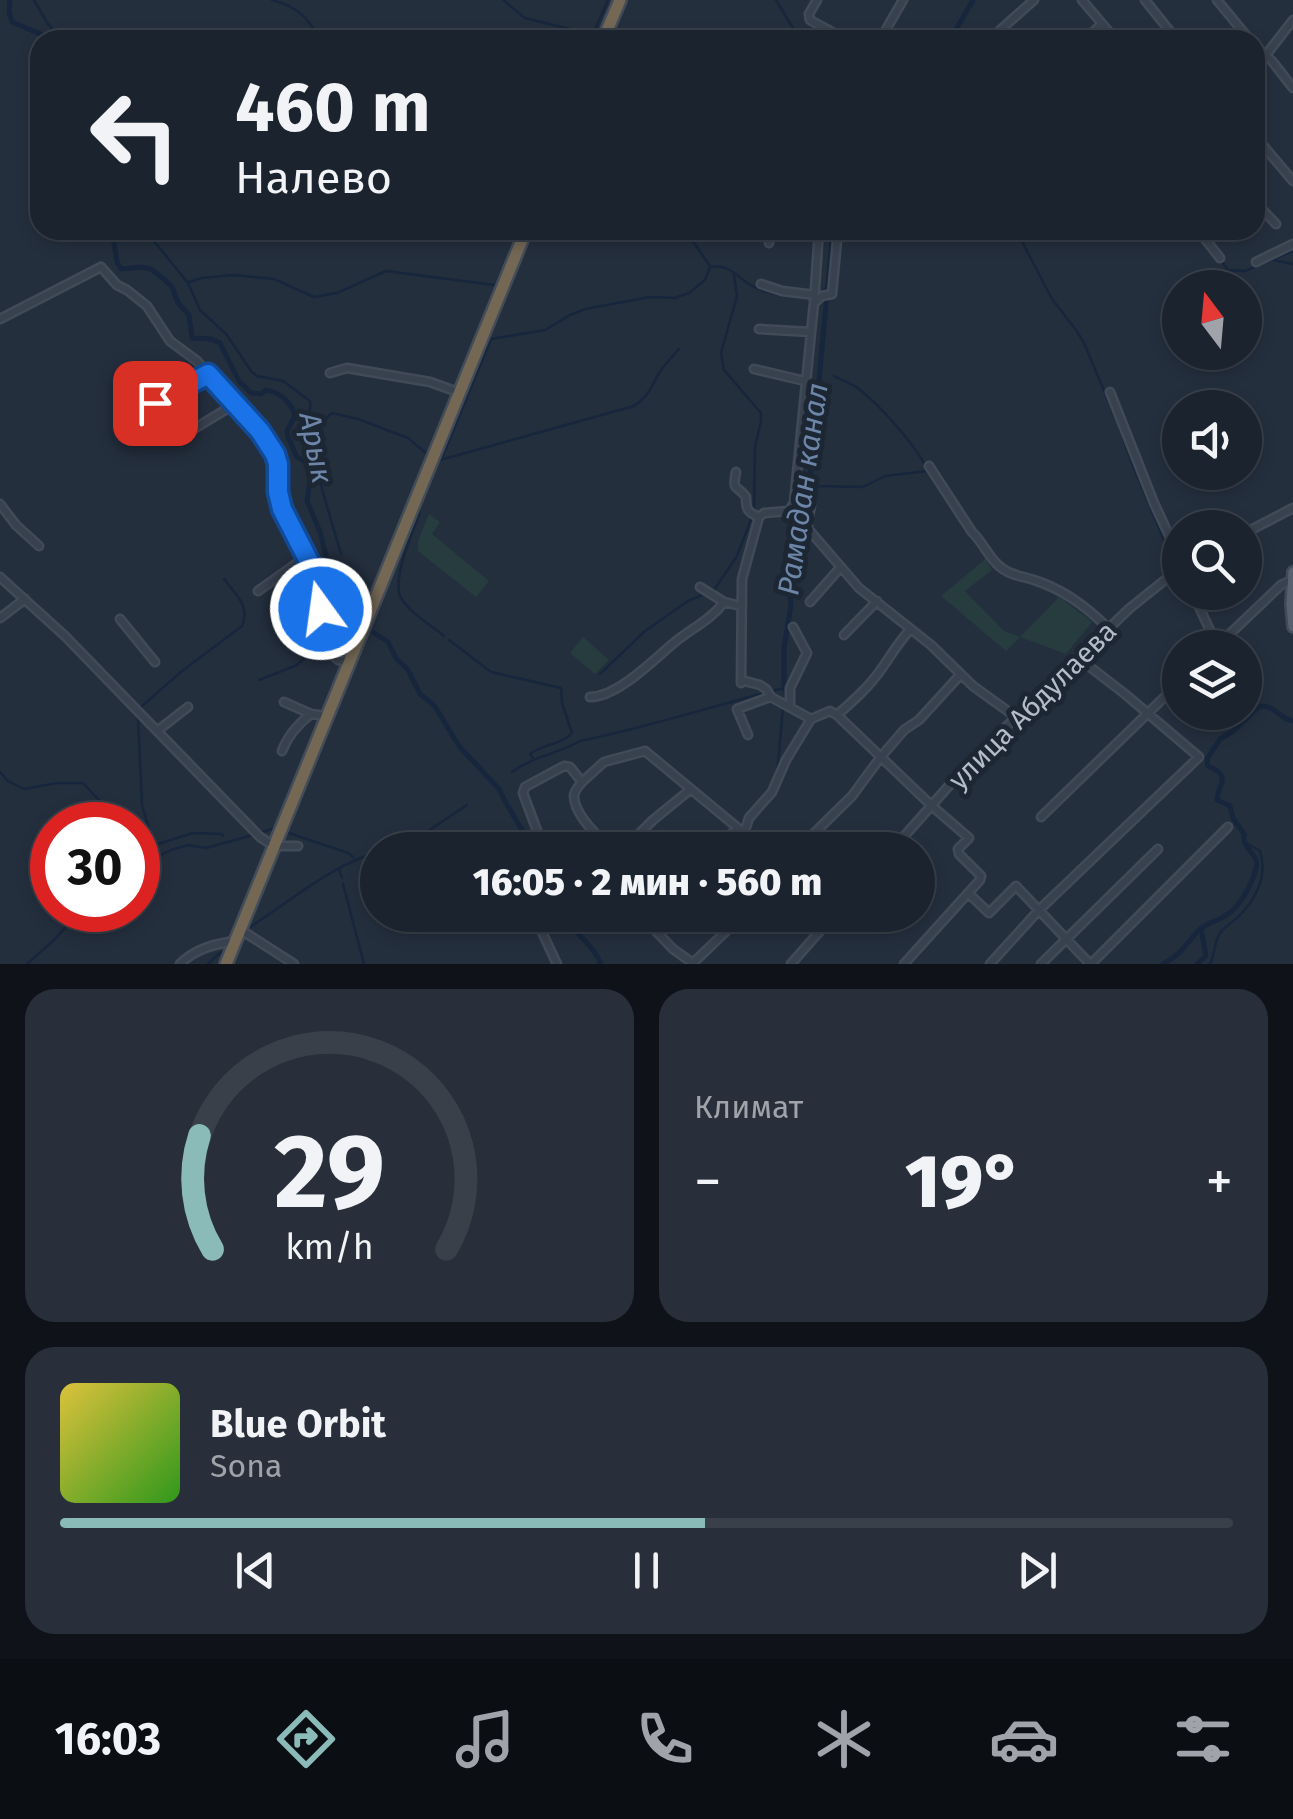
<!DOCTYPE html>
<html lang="ru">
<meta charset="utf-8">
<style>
:root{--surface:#1b232e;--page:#282f3a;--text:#f1f3f6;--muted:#a0a4aa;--line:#39404a;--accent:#8bbbb9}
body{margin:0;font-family:"Fira Sans",sans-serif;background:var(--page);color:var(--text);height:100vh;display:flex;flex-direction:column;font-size:38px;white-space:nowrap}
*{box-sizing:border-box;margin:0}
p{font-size:32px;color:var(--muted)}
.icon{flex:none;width:55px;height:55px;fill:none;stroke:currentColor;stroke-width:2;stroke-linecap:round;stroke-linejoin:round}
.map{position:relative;height:964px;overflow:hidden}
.drawer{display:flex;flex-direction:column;gap:25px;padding:25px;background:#0f1319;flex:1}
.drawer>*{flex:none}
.banner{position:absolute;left:30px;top:30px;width:1235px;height:210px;border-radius:30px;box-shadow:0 5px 15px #0003,0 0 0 2px var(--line);background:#1b232e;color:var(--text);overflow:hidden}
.needle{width:65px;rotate:344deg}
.fabs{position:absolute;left:1162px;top:270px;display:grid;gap:20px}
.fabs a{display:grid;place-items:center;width:100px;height:100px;border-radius:50%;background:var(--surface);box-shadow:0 5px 15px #0003,0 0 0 2px var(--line);font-size:50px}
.speed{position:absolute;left:30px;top:802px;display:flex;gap:20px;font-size:50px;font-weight:700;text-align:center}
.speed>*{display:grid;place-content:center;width:130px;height:130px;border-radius:50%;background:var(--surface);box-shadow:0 5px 15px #0003,0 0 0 2px var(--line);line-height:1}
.speed .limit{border:15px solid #d22;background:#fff;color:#111}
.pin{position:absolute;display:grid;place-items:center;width:85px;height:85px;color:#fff;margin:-42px;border-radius:20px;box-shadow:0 5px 15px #0006}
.me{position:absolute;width:110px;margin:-55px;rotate:346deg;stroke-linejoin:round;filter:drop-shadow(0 0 8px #0008)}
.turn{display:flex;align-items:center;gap:35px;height:210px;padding:0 40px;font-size:45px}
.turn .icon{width:130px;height:130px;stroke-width:2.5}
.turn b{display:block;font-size:70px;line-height:85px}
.big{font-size:75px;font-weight:800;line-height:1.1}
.drawer .card{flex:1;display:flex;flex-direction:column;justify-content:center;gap:15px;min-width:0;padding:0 35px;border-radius:30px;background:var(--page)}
.drawer .dial{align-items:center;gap:0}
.dial svg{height:260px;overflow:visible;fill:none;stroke:var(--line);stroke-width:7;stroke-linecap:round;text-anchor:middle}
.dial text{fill:var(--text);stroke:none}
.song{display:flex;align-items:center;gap:30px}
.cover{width:120px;height:120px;border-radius:15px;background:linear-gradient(135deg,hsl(50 70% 55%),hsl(110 70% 35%))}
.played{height:10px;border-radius:5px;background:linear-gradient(90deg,var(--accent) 55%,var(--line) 55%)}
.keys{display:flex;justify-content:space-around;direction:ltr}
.heat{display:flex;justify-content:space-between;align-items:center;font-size:55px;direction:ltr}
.drawer .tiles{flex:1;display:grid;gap:25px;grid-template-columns:1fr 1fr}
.card:last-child{grid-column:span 2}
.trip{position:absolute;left:360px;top:832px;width:575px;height:100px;border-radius:50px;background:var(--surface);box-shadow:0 5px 15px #0003,0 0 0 2px var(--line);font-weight:800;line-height:100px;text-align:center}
.tabs{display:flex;height:160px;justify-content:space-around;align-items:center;background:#0b0e12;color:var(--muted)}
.tabs .icon{width:70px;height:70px}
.tabs .active{color:var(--accent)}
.tabs b{font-size:45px;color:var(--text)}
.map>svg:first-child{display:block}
.green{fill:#263c3f}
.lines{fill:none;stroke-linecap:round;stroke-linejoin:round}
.stream{stroke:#17263c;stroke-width:2.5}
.canal{stroke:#17263c;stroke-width:5}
.minor-casing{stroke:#414a57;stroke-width:11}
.major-casing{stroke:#414a57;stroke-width:14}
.highway-casing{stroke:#434c59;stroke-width:16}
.minor{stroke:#38414e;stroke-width:6}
.major{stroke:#56606e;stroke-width:9}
.highway{stroke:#746855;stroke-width:11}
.route-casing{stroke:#114b97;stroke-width:25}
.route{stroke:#1a73e8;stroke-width:18}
.labels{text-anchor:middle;stroke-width:10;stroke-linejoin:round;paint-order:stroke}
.street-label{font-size:28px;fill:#b4bcc9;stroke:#1d2633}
.water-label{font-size:30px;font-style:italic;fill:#6d86a8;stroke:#1d2633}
</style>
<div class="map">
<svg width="1293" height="964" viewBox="0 0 1293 964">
<rect width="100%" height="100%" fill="#242f3e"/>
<path class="green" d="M429,514L440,522L432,534L489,581L476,597L418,551V541Z
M985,559L992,570L965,591L1004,631L1020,637L1059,597L1092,622L1066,654L1020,637L1006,651L941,596Z
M583,637L609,660L595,674L570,653Z"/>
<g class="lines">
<path class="stream" d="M34,0L48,24L63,40
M272,0C297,7 308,16 319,40
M503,0L525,18L586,33L595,30L608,0
M776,0L793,28L809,40
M145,230L188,283L200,310L226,334L251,371L257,376L283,381L310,401C311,410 308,417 309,425C314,469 329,512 341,554
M661,230L690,237L710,266
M1016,230L1052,299L1076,330L1084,343L1120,429L1131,461L1174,564
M1273,260L1293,264
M1221,261L1228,270L1245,271L1293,251
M734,275L737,296L721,353L724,370L761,413V421L755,447L754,509
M189,282L202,278L233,275L274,279L314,297L337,293L386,271L494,285
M834,376C841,380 850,383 856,387C876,401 919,448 927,470
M310,427L315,428L332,413L358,419L408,438L427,454
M444,459L634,406C652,393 650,387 661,370C666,363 673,356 679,349
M441,460L491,339L545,330L570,315L585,309L650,297L675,298L689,293L705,280L710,267C730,263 738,279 754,287C771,296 793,296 812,299L827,288
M810,471L818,486L863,487L885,476L927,471L992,565
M420,512C413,531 391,580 401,598C410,613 431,625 444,636
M449,640L491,672L561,688L562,703L572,733C562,745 542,744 530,754L533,758
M321,643L339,627L343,619
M600,674L645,631L688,601L714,590L737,556L752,517
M259,680L297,665L316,647
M141,710L142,706L182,671L242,626C251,606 235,594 224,579
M138,718L142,805L152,840L158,844L193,833L222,834L223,836
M0,772L8,781L24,789L57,783H83L122,825
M512,772C533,756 558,754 580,741C649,727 716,705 784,688L786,700
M777,773L783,708
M286,832L348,853L353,857
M259,833L275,828
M138,834L147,838
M383,850L413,841L467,805
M138,866L171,850L188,845L206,848L253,835
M339,868L342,878
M343,884L364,964
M247,929C290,902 329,866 378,852
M27,964L54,940L81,910
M208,964L221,952
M1210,964C1215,954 1214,942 1220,933C1225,927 1232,922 1238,917C1256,900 1268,875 1260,851L1243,841"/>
<path class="canal" d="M10,0L9,12L12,22L45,36L47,40
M950,40L973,0
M112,230L117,262L121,269L142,267L151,269L165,280L172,287L178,303L189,315L192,338L211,339L220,343L239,381L251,393L261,394L266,390C280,392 292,403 295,416L287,431L288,437L297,457L305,462L308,469L310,480L307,501L320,532L333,583L339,614L351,627
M374,633L388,642L396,658L408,670L420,694L434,705L459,746L499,789L506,803L534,850
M784,688V648L791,605L787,564L789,551L802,523L809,488L833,230
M562,915C574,933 592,943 601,964
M1163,964C1182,954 1184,946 1198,931C1206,923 1215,922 1225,916C1239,909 1252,884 1256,869C1260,852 1242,852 1244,834L1233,818L1230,806L1217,800C1218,782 1233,777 1208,766L1207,759L1220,739L1232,732L1260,706C1278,706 1278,719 1293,721
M1197,964L1206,956L1201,929"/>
<g class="minor-casing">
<path id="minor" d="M817,0L809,14L810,20L847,40
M1082,0L1116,40
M1145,0L1177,40
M1217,0L1250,40
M466,36L471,40
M880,40L903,0
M989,40L1034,0
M1084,40L1102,24
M1255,46L1272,61L1293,88
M1255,69L1293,20
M1255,136L1293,181
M1255,202L1276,224
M1198,230L1220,258
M739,231L740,230
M769,243L771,230
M1256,262L1293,244
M761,284L782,291L815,295
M815,302L822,296L832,294L838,230
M0,319L101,267L117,285L127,290L147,306L170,341L197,361L272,446L278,464V492L282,509L296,533L319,584L321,609L318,642L338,660L348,662
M759,329L811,332
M754,369L805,381
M330,373L347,368L430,382L458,392
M1110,392L1154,503L1180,559
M155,403L208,374
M192,430L235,404
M929,466L972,532C984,543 989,560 1003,569C1013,576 1022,576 1034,580C1063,589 1087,607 1108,628
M736,472C732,493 737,484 746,497C746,509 747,512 759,517
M794,503L811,506L807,524L809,530L859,588L931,645L973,686L1016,717
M0,504L16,525L39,546
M1245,533L1293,508
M0,577L65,636L260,837L274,846H298
M700,587L724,602L741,606
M258,591L307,556
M1192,592L1217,645
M810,602L840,568
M0,618L25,599
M120,619L155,662
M844,635L877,601
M1215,648L1281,585L1292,580
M741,680L760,685L766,689L771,697L811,719L786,760L772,792L749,818L744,833
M741,683L742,579L759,517L764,513L789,511L794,503L814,303L819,230
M590,697C618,697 654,659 675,642C692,628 711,620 724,602
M284,702L311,714L326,716
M1245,703L1247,707
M790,707V688L807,653L793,627
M837,715C853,701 870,686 882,668C892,654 899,641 911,629
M811,719L830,711L837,715L932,806L969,838L958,849L959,854L981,876L980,880L904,964
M157,731L188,707
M748,735L737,709L770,697
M282,751C288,735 298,724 311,714
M582,782L604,762L645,751L744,833L759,850
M1041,817L1180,682
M508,847L511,850
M547,850L539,836L523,793L525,787L564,766L570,767L582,782C579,786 574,791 574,796C574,815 599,837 611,850
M623,850L653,820L691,789
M713,850L738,828
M797,850L852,796L880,758L904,730L919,720L961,674
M892,850L962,771L1016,717L1130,608L1180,568
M968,893L989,913L1016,886L1090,964
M534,915L557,964
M656,915L649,924L673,949L694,964
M241,930L294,964
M693,963L743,915
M180,964C195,949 214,944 235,941
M791,964L834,915
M990,964L1039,910L1199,757L1125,694L1077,657
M1041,964L1158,849
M1091,964L1228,827"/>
</g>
<g class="major-casing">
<path id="major" d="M1293,572L1291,604L1293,627"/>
</g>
<g class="highway-casing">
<path id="highway" d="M603,40L620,0
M226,964L526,230"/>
</g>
<use href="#minor" class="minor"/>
<use href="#major" class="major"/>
<use href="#highway" class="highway"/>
</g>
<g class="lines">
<g class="route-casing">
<path id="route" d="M155,403L208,374L260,431L275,454L278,464V492L282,509L317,577L321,609"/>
</g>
<use href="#route" class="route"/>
</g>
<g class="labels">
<g class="street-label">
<text transform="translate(1032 705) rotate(-45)" y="10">улица Абдулаева</text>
</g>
<g class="water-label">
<text transform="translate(316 448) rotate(79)" y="10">Арык</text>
<text transform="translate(803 489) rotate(-82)" y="10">Рамадан канал</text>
</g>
</g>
</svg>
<div class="fabs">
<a><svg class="needle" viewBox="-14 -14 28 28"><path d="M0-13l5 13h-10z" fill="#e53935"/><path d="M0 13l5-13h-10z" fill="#a0a4aa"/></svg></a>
<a><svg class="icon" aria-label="sound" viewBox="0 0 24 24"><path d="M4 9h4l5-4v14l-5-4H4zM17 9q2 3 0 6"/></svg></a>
<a><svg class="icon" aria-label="search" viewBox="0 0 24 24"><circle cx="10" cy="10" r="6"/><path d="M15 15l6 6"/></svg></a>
<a><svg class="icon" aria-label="layers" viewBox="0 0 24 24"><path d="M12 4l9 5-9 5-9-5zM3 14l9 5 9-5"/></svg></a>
</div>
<div class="speed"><div class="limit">30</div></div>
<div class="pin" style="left:155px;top:403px;background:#d93025"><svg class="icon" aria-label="arrive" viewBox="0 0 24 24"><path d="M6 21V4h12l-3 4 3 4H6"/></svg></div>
<svg class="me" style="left:321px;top:609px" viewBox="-20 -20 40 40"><circle r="17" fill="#1a73e8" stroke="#fff" stroke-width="3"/><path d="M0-11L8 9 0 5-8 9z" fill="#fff"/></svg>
<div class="trip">16:05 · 2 мин · 560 m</div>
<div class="banner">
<div class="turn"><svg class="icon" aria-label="left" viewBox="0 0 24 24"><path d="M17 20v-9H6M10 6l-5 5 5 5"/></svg><div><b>460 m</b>Налево</div></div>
</div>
</div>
<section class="drawer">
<div class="tiles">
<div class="card dial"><svg viewBox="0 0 100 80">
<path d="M14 69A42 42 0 1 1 86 69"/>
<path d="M14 69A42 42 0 0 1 10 34" stroke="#8bbbb9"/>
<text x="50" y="56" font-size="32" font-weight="700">29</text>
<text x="50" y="72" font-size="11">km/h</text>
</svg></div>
<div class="card"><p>Климат</p>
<div class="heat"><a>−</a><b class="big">19°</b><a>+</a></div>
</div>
<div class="card">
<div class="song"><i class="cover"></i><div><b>Blue Orbit</b><p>Sona</p></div></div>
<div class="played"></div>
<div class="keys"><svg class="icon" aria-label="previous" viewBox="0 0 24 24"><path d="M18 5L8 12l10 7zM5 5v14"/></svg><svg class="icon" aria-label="pause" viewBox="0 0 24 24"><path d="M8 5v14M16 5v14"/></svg><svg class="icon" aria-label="next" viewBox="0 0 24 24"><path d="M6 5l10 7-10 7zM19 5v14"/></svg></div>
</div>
</div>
</section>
<nav class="tabs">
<b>16:03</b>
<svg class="icon active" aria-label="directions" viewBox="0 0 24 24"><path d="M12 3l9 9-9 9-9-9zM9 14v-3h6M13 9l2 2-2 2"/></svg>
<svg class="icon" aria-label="music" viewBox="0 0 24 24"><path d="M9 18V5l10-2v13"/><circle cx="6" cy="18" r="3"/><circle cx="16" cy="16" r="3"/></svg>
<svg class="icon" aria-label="phone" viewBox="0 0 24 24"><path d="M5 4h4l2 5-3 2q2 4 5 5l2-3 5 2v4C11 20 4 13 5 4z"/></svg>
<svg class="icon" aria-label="climate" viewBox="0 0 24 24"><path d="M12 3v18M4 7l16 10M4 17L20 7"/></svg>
<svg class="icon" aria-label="car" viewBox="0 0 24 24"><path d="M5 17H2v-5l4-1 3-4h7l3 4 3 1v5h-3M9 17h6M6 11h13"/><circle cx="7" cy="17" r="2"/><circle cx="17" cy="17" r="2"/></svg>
<svg class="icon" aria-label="filters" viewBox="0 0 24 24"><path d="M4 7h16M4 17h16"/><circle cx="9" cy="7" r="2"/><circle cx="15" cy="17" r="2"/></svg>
</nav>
